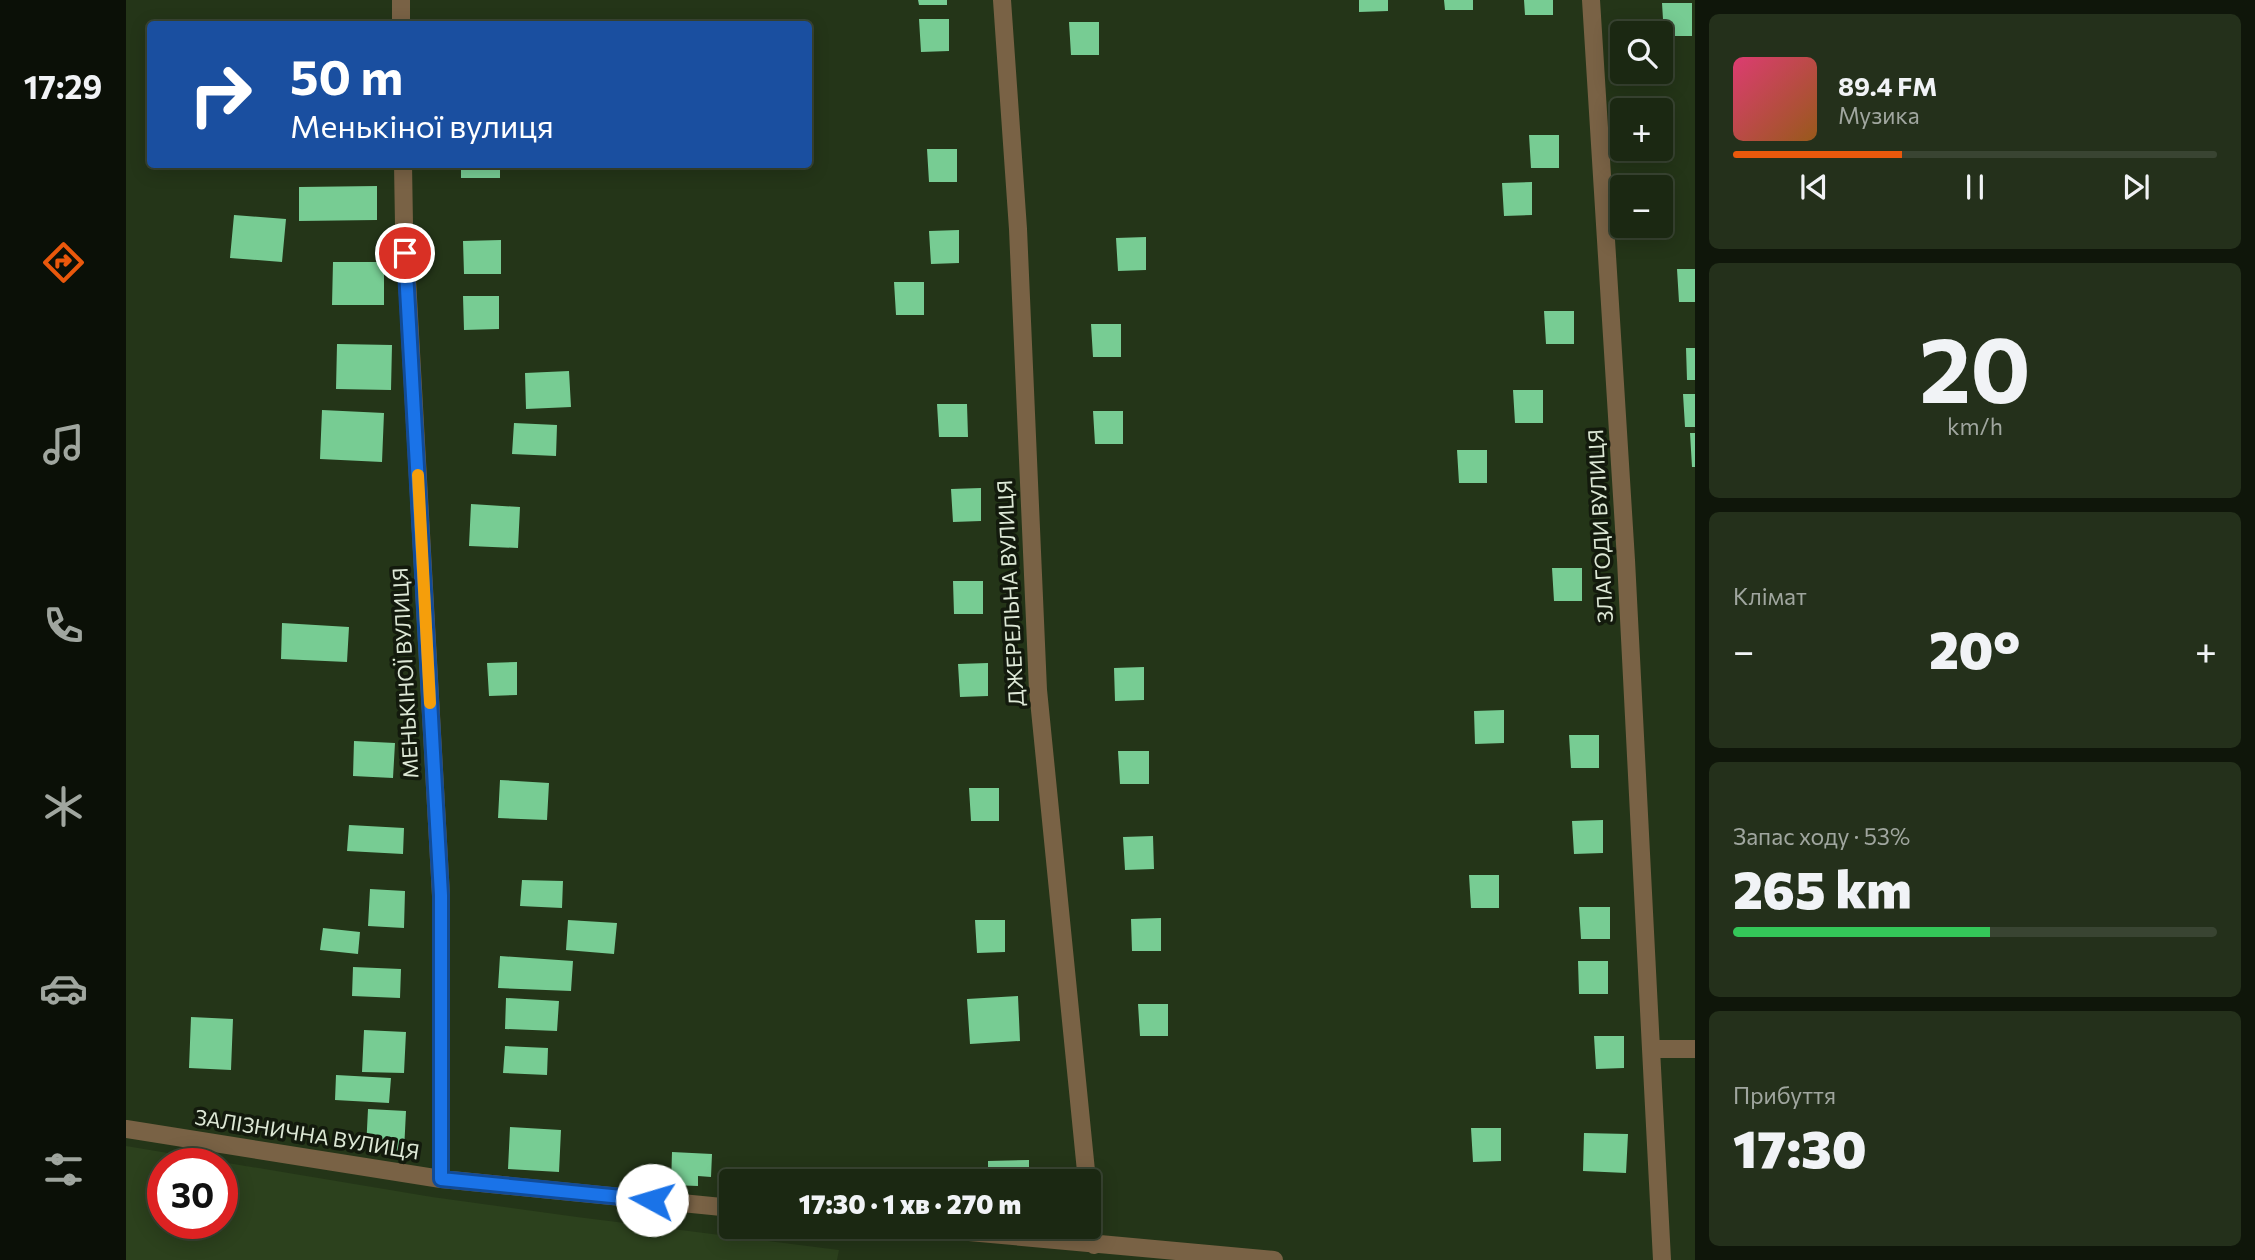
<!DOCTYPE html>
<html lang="uk">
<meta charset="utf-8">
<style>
:root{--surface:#1b2812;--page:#24301b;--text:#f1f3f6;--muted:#a0a69f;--line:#394432;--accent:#ea580c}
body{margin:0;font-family:Commissioner,sans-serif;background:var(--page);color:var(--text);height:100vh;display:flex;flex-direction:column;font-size:26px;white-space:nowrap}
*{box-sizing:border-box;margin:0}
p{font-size:23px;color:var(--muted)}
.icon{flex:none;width:38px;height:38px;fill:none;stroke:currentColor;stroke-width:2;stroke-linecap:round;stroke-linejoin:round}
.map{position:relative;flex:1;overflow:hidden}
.details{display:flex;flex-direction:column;gap:14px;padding:14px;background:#0f160a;width:560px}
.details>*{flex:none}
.guide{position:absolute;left:21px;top:21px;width:665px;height:147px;border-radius:7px;box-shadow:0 4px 18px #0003,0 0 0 2px var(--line);background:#1a4fa0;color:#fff;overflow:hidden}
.buttons{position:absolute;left:1484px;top:21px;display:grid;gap:14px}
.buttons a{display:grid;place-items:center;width:63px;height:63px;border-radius:7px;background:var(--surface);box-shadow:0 4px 18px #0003,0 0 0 2px var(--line);font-size:35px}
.speed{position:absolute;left:21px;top:1148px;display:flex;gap:14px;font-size:35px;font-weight:700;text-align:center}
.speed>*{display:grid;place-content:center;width:91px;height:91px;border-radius:50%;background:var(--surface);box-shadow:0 4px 18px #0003,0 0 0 2px var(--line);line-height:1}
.speed .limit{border:10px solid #d22;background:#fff;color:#111}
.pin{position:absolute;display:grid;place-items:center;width:60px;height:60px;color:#fff;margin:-30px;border:4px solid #fff;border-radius:50%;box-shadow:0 2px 7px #0007}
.me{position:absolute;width:77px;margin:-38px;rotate:276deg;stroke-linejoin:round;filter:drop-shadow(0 0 5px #0008)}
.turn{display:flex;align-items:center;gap:24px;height:147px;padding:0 28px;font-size:32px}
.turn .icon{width:91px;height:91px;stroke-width:2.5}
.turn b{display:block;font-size:49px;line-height:60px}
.big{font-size:52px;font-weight:800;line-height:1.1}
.details .tile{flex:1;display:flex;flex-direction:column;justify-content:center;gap:10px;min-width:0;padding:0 24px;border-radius:10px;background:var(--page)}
.details .dial{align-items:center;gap:0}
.dial b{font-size:91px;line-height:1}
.song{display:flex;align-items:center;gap:21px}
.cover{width:84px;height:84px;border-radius:10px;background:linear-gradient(135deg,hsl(340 70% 55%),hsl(30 70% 35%))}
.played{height:7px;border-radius:4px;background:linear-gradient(90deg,var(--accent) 35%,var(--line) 35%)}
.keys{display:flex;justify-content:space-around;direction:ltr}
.heat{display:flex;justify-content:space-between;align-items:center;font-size:38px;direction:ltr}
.charge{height:10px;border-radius:5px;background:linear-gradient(90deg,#34c759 53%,var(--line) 0)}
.trip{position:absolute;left:593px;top:1169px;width:382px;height:70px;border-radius:7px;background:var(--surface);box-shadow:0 4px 18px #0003,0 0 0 2px var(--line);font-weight:800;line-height:70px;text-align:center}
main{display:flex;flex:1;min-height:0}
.tab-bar{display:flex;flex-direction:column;width:126px;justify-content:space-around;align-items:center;background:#0b1007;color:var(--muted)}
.tab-bar .icon{width:49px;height:49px}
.tab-bar .selected{color:var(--accent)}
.tab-bar b{font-size:32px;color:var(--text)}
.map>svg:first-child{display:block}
.built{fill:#2c411d;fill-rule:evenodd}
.building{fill:#77cc93}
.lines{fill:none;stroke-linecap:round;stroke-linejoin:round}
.minor{stroke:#796245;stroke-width:18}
.route-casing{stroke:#114b97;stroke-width:18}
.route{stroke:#1a73e8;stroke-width:12}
.slow{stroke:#f59e0b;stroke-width:12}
.labels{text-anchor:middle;stroke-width:7;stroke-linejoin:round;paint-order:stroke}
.street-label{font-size:21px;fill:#dde8d6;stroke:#131a0d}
</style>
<main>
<nav class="tab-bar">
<b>17:29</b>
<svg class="icon selected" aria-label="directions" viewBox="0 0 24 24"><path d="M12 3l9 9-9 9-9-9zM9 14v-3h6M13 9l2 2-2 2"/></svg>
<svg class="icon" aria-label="music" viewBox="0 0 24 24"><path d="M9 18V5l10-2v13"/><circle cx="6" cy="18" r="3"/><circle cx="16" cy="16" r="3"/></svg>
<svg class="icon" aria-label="phone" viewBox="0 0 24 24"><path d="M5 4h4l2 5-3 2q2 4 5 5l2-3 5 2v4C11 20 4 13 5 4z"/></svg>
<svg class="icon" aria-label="climate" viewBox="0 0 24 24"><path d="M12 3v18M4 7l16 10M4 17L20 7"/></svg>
<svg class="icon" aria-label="car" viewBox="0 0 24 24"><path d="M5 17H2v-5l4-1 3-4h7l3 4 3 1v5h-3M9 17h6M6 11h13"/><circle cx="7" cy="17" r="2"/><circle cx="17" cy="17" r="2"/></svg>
<svg class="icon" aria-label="filters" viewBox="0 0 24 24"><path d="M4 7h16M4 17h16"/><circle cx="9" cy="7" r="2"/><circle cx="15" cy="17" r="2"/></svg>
</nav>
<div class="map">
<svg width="1569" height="1260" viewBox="0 0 1569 1260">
<rect width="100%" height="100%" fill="#243518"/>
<path class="built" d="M0,1146L306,1197L451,1217L713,1250L711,1260H0ZM37,1164H96V1223H37Z"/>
<path class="building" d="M792,0H821V5H793Z
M1233,0H1262V11L1233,12Z
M1318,0H1347V10H1319Z
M1398,0H1427V15H1399Z
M1536,3H1566V36H1538Z
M793,19H823V51L795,52Z
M943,22H973V55H945Z
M1403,135H1433V168H1405Z
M801,149H831V182H803Z
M335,164H374V178H335Z
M1406,182V215L1378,216L1376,183Z
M251,186V220L173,221V187Z
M108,215L160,219L156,262L104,258Z
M833,230V263L805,264L803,231Z
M1020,237V270L992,271L990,238Z
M375,240V274H338L337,241Z
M207,262H258V305H206Z
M1551,269H1569V302H1553Z
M768,282H798V315H770Z
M337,296H373V329L338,330Z
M1418,311H1448V344H1420Z
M965,324H995V357H967Z
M211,344L266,345L265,390L210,389Z
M1560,348H1569V380H1561Z
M443,371L445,407L400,409L399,373Z
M1387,390H1417V423H1389Z
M1557,394H1569V427H1559Z
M811,404H841L842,437H813Z
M196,410L258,413L256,462L194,459Z
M967,411H997V444H969Z
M388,423L431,425L430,456L386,454Z
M1564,433H1569V467H1566Z
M1331,450H1361V483H1333Z
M855,488V521L827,522L825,489Z
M345,504L394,507L392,548L343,546Z
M1426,568H1456V601H1428Z
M827,581H857V614H828Z
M156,623L223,627L221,662L155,659Z
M391,662V695L363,696L361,663Z
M862,663V696L834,697L832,664Z
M1018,667V700L989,701L988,668Z
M1378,710V743L1349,744L1348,711Z
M1443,735H1473V768H1445Z
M228,741L269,743L267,778L227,776Z
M992,751H1023V784H994Z
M374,780L423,783L421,820L372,818Z
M843,788H873V821H845Z
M1477,820V853L1448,854L1446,821Z
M223,825L278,828L277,854L221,851Z
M1027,836L1028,869L999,870L997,837Z
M1343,875H1373V908H1345Z
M396,880L437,881L436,908L394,906Z
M244,889L279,891L278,928L242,926Z
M1453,907H1484V939H1455Z
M1035,918V951H1006L1005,919Z
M442,920L491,923L488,954L440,950Z
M849,920H879V952L851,953Z
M197,928L234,932L232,954L194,950Z
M374,956L447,961L445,991L372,988Z
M1452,961H1482V994H1453Z
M227,967L275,969L274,998L226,996Z
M892,996L894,1041L844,1044L841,999Z
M380,998L433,1001L431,1031L379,1029Z
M1012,1004H1042V1036H1014Z
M65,1017L107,1019L105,1070L63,1068Z
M238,1030L280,1032L278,1073L236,1072Z
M1468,1036H1498V1068L1470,1069Z
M379,1046L422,1048L421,1075L377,1073Z
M210,1075L265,1078L263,1103L209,1100Z
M242,1109L280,1111L278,1151L240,1149Z
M384,1127L435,1130L433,1172L382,1169Z
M1345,1128H1375V1161L1347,1162Z
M1458,1133L1502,1134L1500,1173L1457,1171Z
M546,1152L586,1154L585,1177L572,1176V1186L545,1185Z
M903,1160V1181H862V1161Z"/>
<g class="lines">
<path class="minor" d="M275,0V24
M876,0L892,229L912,690L961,1181
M1465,0L1500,560L1525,1049
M277,164L278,225L315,896V1179
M0,1129L315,1179L606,1208
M962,1194L968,1245
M788,1227L1148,1260
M1536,1260L1525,1049H1569"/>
</g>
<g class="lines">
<g class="route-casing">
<path id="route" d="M279,253L315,895V1179L526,1200"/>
</g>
<use href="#route" class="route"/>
<path class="slow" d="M292,475L304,703"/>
</g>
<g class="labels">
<g class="street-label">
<text transform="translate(1475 526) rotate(-93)" y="7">ЗЛАГОДИ ВУЛИЦЯ</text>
<text transform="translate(885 593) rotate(-93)" y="7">ДЖЕРЕЛЬНА ВУЛИЦЯ</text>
<text transform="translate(280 673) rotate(-93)" y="7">МЕНЬКІНОЇ ВУЛИЦЯ</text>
<text transform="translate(181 1135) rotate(9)" y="7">ЗАЛІЗНИЧНА ВУЛИЦЯ</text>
</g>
</g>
</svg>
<div class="buttons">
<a><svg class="icon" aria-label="search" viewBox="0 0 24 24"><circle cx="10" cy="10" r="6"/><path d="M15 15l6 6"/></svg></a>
<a>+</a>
<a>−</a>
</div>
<div class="speed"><div class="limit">30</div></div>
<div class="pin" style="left:279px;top:253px;background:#d93025"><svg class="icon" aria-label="arrive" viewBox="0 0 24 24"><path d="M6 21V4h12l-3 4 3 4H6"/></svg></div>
<svg class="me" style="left:526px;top:1200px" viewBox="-20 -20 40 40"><circle r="19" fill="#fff"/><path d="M0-13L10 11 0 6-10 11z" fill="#1a73e8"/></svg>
<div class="trip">17:30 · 1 хв · 270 m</div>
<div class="guide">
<div class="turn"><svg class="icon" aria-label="right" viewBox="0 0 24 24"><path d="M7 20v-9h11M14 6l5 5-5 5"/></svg><div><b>50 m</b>Менькіної вулиця</div></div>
</div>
</div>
<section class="details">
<div class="tile">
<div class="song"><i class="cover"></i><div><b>89.4 FM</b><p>Музика</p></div></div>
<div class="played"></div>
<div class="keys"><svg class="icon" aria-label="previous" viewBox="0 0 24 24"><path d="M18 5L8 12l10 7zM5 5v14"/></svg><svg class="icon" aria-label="pause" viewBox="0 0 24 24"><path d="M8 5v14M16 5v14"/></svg><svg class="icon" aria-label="next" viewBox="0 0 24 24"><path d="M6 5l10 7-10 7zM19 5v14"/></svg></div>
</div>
<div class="tile dial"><b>20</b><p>km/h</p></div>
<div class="tile"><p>Клімат</p>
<div class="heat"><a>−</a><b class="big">20°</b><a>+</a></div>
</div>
<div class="tile"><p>Запас ходу · 53%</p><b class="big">265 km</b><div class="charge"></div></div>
<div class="tile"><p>Прибуття</p><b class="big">17:30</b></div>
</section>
</main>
